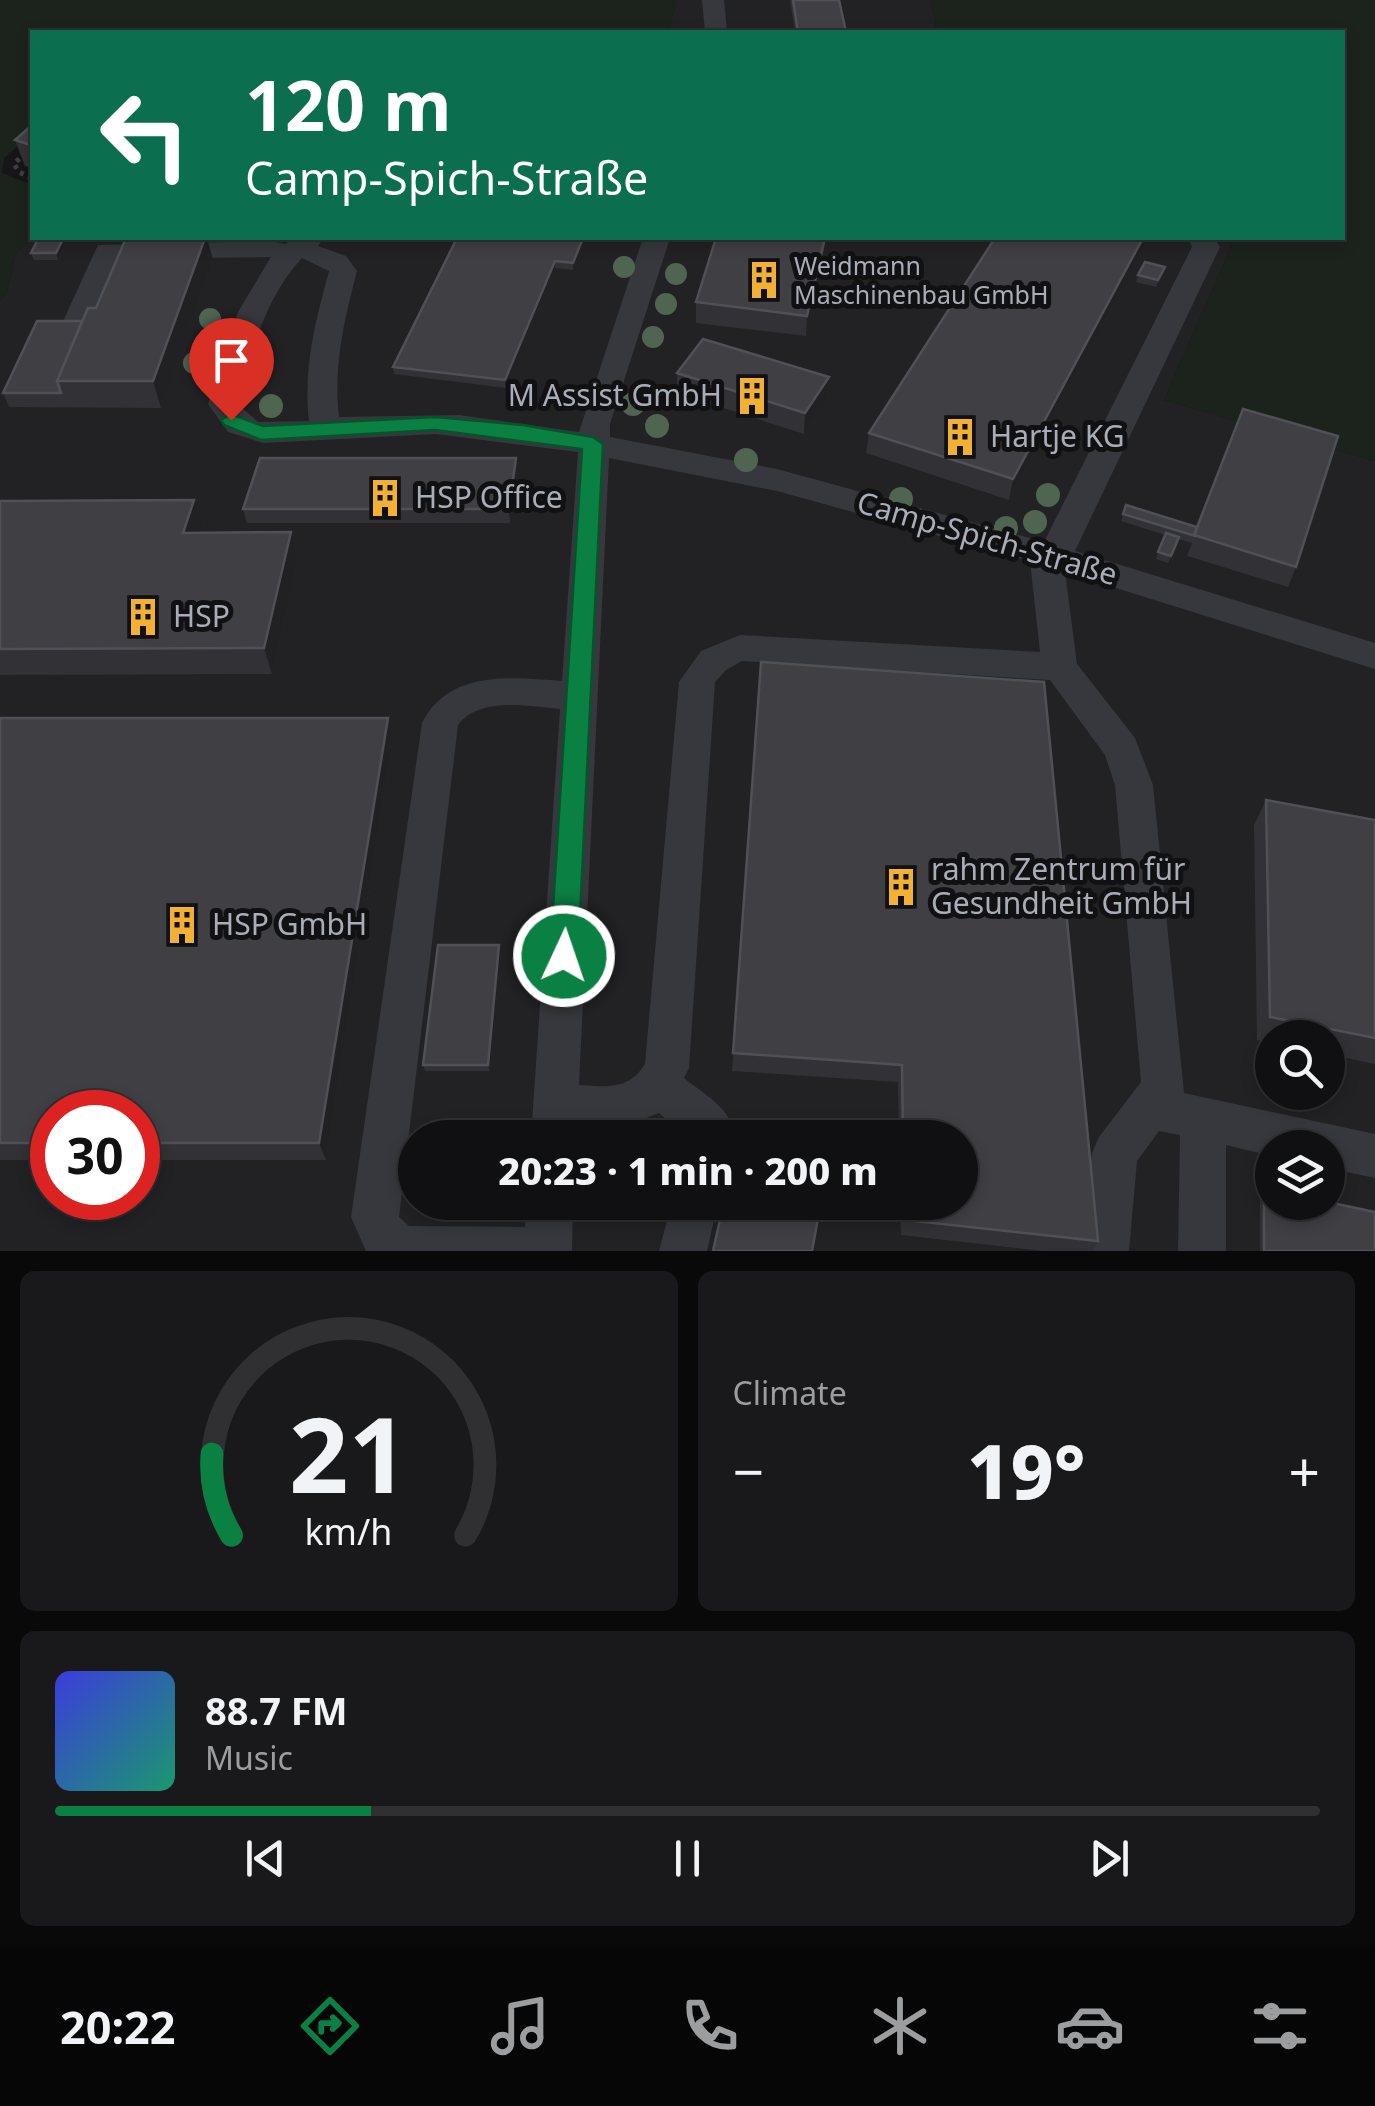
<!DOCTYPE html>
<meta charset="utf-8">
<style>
:root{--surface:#101012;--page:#19191b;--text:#f1f3f6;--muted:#9c9d9f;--line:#303032;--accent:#0b8043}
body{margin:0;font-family:"Noto Sans",sans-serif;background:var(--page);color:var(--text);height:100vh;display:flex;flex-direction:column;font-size:38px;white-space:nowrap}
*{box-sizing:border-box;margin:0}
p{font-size:32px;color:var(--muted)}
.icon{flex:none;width:55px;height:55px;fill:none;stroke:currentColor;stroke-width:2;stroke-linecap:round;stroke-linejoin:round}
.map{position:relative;height:1251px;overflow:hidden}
.sheet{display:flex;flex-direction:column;gap:20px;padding:20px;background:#09090a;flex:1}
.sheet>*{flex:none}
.hud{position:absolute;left:30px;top:30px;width:1315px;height:210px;border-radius:0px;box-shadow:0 5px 15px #0003,0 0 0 2px var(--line);background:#0b6e4f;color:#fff;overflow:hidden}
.buttons{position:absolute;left:1255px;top:1020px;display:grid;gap:20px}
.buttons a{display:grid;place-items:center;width:90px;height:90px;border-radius:50%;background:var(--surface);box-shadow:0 5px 15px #0003,0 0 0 2px var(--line);font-size:50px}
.speed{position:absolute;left:30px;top:1090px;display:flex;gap:20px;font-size:50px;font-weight:700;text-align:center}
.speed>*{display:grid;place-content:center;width:130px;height:130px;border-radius:50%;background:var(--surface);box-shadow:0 5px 15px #0003,0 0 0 2px var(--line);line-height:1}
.speed .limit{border:15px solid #d22;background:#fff;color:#111}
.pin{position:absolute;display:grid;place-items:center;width:85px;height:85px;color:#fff;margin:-102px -42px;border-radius:50% 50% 50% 0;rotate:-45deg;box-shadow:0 0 10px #0007}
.pin .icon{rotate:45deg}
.me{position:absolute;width:110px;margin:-55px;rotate:3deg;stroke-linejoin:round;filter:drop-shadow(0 0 8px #0008)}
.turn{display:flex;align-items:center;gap:35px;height:210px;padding:0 50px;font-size:45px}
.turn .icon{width:130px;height:130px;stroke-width:2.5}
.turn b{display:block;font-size:70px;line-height:85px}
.big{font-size:75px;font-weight:800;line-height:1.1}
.sheet .card{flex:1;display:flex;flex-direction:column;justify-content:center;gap:15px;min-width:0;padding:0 35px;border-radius:15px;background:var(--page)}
.sheet .dial{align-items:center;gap:0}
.dial svg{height:260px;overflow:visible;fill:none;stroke:var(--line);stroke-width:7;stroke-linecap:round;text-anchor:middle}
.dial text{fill:var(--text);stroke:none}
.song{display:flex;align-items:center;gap:30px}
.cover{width:120px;height:120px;border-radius:15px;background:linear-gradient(135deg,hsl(240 70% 55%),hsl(160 70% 35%))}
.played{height:10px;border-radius:5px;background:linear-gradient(90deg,var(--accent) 25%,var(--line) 25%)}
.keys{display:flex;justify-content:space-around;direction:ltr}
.heat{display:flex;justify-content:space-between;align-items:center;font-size:55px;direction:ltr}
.sheet .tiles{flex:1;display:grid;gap:20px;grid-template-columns:1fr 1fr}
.card:last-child{grid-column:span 2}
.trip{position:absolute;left:398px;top:1120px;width:580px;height:100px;border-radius:50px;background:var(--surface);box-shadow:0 5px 15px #0003,0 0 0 2px var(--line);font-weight:800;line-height:100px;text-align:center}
.dock{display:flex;height:160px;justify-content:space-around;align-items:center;background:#060607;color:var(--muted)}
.dock .icon{width:70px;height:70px}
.dock .selected{color:var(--accent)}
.dock b{font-size:45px;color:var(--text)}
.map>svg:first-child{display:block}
.built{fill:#222225;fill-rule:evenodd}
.green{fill:#1c231d}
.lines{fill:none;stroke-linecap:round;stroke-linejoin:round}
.path{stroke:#3d3f44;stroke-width:5;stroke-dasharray:4 5;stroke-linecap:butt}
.minor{fill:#37383d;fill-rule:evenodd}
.tree{fill:#506452}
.wall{fill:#323236}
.shaded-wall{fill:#212124}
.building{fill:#3f3f44;stroke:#4f5156;stroke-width:2.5}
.route{fill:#0b8043;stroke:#07532c;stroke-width:2.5}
.labels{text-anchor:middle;stroke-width:10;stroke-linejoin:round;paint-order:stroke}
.far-poi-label{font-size:25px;fill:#a8adb8;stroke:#111113;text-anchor:start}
.poi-label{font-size:30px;fill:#a8adb8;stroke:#111113;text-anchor:start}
.street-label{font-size:30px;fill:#a8adb8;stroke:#111113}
</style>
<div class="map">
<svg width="1375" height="1251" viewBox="0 0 1375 1251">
<rect width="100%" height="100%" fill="#161618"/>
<path class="built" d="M677,0H931L937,32H668Z
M34,238H1235L1164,400L1375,461V1251H0V300L6,295L16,253ZM1272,1038H1328V1092H1272ZM52,1112H138V1198H52ZM415,1138H960V1202H415ZM1272,1148H1328V1202H1272Z"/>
<path class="green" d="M0,0H677L668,32H32V134L4,158L2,173L32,185L34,238L16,253L6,295L0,300Z
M931,0H1375V461L1164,400L1235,238H1342V32H937Z"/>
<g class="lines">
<path class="path" d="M32,146L14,164L19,172L32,178"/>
<path class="minor" d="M702,0H724L727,32H705Z
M295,238H324L318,246L346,256L357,271C344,321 333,366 339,417L459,415L579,432L643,238H670L610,424V437L777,469L1044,542L1192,247L1188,238H1215L1220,247L1075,551L1375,643V669L1065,572L1077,664L1135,738L1153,785L1184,1093L1375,1134V1178L1328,1168V1148H1272V1156L1226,1145V1251H1178L1180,1135L1159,1131L1137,1161L1129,1251H1081L1092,1153L1099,1137L1141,1082L1115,785L1105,755L1050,680L742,661L726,670L715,682L689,1068L684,1078C702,1093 737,1111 733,1138H687L659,1113L621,1128L577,1127V1138H531L560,709C529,706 479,696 458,725L399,1217L409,1226L525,1227L527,1202H573L572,1251H366L351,1217L422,723C449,670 510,677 562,681L578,452L436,434L263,443L228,432L208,404L238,312L271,257L118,259L88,325H68L64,319L98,245L272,241L285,244ZM302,258L329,271C315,323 303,368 309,421L258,422L238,404C252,351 264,299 302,258ZM609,458L777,491L1030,561L1040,652L740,635L701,651L679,682L645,1064C629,1090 607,1087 579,1085Z
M672,1202H718L707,1251H659Z"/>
</g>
<g class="tree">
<circle cx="624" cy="267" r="11"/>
<circle cx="676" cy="274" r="11"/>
<circle cx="666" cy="304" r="11"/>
<circle cx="210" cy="319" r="11"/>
<circle cx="653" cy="337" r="11"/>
<circle cx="194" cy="363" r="11"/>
<circle cx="633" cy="404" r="12"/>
<circle cx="271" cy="406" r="12"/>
<circle cx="657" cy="426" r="12"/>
<circle cx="746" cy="460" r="12"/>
<circle cx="1048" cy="495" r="12"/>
<circle cx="901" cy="499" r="12"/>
<circle cx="1035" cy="522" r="12"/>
<circle cx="1006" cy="528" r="12"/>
</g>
<path class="wall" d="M790,0H839L846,32H795Z
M32,125V168L25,166L15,140Z
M126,238H207L213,260L161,408L9,407L3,393L96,308Z
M457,238H586L573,270L555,268L506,388L394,374L393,367Z
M716,238H828L806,336L696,323V302Z
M1149,238L1009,500L866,453L869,433Z
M63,239L65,246L58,260H34L31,253Z
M1165,267L1156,287L1136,282L1138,275Z
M677,373L829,377L827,398L804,434L677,393Z
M516,458L517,472L510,523H247L243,509Z
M0,501L202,526L200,533L291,532L298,559L272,674L0,675Z
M1126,505L1296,567L1288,587L1187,556L1192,543L1178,539L1168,563L1156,559L1165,535L1121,521Z
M761,662L1098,1241L1093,1251H1043L901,1235L900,1202H960V1138H899L898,1082L732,1071Z
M0,718L393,738L326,1160H138V1112H52V1160H0Z
M1266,800L1375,820V1064L1328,1054V1038H1272V1043L1257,1040L1254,825Z
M499,945L501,951L490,1071H425L423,1065Z
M1264,1187L1375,1251H1260V1193Z"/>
<path class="shaded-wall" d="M205,238H207L213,260L161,408L153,381Z
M583,238H586L573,270V263Z
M825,238H828L806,336L807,316Z
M1143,238H1149L1009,500L1013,479Z
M63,239L65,246L58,260L56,253Z
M555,261V268L506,388L505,380Z
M829,377L827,398L804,434L805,413Z
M516,458L517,472L510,523L509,509Z
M194,500L202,526L192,559L183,533Z
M291,532L298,559L272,674L264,648Z
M388,718L393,738L326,1160L319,1143Z
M499,945L501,951L490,1071L488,1065Z"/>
<path class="building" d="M793,0H839L846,32H798Z
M32,125V144L31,145L15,140Z
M126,238H205L153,381H57L88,308H96Z
M457,238H583L573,263L555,261L505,380L393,367Z
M716,238H825L807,316L696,302Z
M995,238H1143L1013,479L869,433Z
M38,239H63L56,253H31Z
M1145,262L1165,267L1158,280L1138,275Z
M37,321H82L57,381L61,393H3Z
M703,339L829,377L805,413L677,373Z
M1243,409L1338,436L1296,567L1194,535Z
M260,458H516L509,509H243Z
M194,500L183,533L291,532L264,648L0,649V501Z
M1126,505L1197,527L1195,536L1123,514Z
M1166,533L1179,537L1171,556L1158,552Z
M761,662L1044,682L1098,1241L905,1220V1202H960V1138H903L902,1065L733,1053Z
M0,718H388L319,1143H138V1112H52V1143H0Z
M1266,800L1375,820V1038L1270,1017Z
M438,945H499L488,1065H423Z
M742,1123L806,1138H738Z
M1264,1187L1272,1189V1202H1328L1375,1212V1251H1264Z
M724,1202H821L812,1251H713Z"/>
<path class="route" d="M231,414L263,426L435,417L523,425L593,437L603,444L578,956L574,964L564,968L554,964L550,956L582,449L435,430L261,440L224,425L221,420Z"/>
<defs>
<g id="building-bare" transform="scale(3)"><path d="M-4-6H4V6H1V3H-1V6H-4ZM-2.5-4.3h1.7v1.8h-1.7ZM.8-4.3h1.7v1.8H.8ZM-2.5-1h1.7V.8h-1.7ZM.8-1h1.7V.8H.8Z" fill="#f2b134" stroke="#111113" stroke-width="2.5" paint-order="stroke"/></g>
</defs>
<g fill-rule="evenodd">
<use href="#building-bare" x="764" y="280"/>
<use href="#building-bare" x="752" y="396"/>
<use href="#building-bare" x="960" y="437"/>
<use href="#building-bare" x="385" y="498"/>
<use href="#building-bare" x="143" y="617"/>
<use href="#building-bare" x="901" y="887"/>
<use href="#building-bare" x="182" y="925"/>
</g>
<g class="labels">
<g class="far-poi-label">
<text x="794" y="275">Weidmann<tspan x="794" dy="29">Maschinenbau GmbH</tspan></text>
</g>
<g class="poi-label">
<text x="722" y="406" text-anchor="end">M Assist GmbH</text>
<text x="990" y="447">Hartje KG</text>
<text x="415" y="508">HSP Office</text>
<text x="173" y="627">HSP</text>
<text x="931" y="880">rahm Zentrum für<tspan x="931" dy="34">Gesundheit GmbH</tspan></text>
<text x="212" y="935">HSP GmbH</text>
</g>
<g class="street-label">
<text transform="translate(987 539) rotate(16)" y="10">Camp-Spich-Straße</text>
</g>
</g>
</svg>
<div class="buttons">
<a><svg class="icon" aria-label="search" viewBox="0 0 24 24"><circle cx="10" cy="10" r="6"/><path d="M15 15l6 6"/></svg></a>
<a><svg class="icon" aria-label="layers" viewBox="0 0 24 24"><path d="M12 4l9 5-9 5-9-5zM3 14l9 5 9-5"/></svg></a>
</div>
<div class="speed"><div class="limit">30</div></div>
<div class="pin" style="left:231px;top:420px;background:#d93025"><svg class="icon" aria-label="arrive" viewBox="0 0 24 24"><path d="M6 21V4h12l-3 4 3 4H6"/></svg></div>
<svg class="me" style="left:564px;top:956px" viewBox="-20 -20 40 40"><circle r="17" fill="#0b8043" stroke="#fff" stroke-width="3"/><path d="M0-11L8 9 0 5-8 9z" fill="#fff"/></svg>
<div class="trip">20:23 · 1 min · 200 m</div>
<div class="hud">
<div class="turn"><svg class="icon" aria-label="left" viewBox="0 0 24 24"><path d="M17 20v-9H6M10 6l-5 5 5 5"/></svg><div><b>120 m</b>Camp-Spich-Straße</div></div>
</div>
</div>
<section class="sheet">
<div class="tiles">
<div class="card dial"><svg viewBox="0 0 100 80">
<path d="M14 69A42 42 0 1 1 86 69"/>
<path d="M14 69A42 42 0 0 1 8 44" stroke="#0b8043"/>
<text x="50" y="56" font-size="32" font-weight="700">21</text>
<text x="50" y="72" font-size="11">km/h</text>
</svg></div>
<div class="card"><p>Climate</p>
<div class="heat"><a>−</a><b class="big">19°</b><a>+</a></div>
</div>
<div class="card">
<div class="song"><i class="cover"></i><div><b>88.7 FM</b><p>Music</p></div></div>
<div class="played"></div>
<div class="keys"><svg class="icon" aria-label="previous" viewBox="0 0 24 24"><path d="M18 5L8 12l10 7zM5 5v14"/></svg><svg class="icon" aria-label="pause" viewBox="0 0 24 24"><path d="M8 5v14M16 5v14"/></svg><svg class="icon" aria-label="next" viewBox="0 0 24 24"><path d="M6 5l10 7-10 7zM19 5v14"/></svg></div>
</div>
</div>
</section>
<nav class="dock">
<b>20:22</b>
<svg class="icon selected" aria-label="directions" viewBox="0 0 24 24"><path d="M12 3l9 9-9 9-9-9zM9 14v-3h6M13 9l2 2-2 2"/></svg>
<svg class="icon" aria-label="music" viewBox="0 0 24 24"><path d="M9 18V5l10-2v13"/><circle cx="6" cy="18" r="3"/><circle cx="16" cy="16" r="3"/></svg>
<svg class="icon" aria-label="phone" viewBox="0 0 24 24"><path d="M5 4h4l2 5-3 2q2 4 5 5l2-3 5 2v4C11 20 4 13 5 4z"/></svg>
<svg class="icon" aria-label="climate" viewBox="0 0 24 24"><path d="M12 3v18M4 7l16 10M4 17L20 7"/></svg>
<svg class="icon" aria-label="car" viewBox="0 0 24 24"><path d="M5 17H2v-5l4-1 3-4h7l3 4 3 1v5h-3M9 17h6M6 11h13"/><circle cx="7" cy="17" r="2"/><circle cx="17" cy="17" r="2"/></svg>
<svg class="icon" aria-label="filters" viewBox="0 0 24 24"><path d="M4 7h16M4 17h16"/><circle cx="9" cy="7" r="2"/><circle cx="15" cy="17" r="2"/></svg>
</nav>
